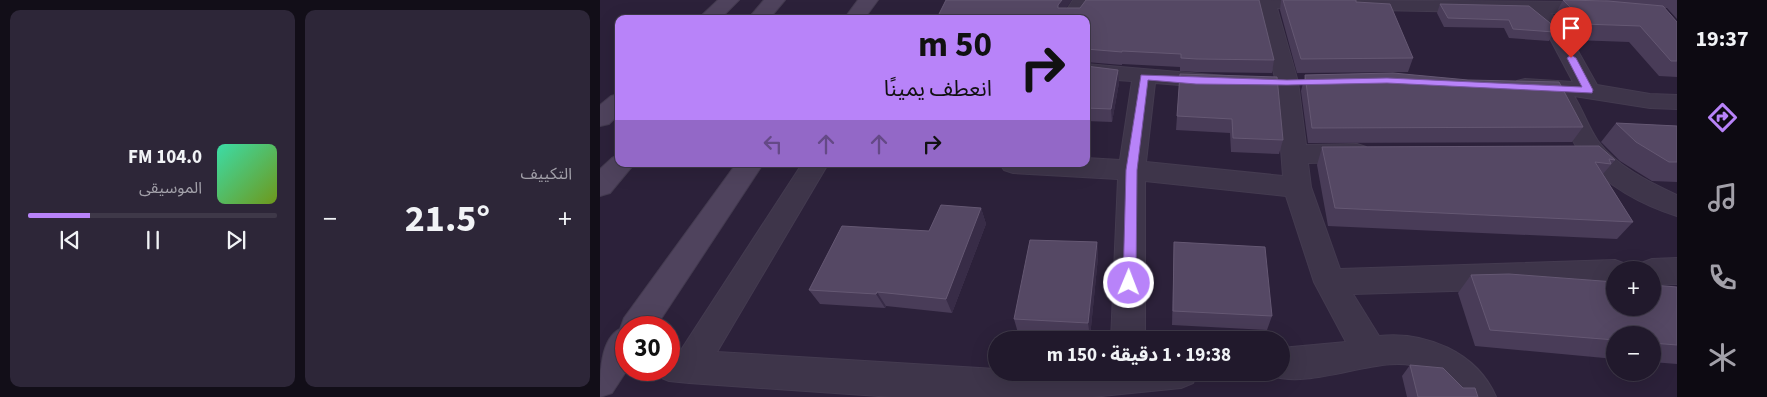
<!DOCTYPE html>
<html lang="ar">
<meta charset="utf-8">
<style>
:root{--surface:#21192c;--page:#2d2638;--text:#f1f3f6;--muted:#a2a0a9;--line:#3e3848;--accent:#b883f9}
body{margin:0;font-family:"Source Sans 3","Noto Sans Arabic",sans-serif;background:var(--page);color:var(--text);direction:rtl;height:100vh;display:flex;flex-direction:column;font-size:19px;white-space:nowrap}
*{box-sizing:border-box;margin:0}
p{font-size:16px;color:var(--muted)}
.icon{flex:none;width:28px;height:28px;fill:none;stroke:currentColor;stroke-width:2;stroke-linecap:round;stroke-linejoin:round}
.map{position:relative;flex:1;overflow:hidden;direction:ltr}
.panel{display:flex;flex-direction:column;gap:10px;padding:10px;background:#120e18;width:600px}
.panel>*{flex:none}
.hud{position:absolute;left:15px;top:15px;width:475px;height:152px;border-radius:10px;box-shadow:0 5px 20px #0002,0 0 0 1px var(--line);direction:rtl;background:#b883f9;color:#111;overflow:hidden}
.buttons{position:absolute;left:1006px;top:261px;display:grid;gap:10px}
.buttons a{display:grid;place-items:center;width:55px;height:55px;border-radius:50%;background:var(--surface);box-shadow:0 5px 20px #0002,0 0 0 1px var(--line);font-size:25px}
.speed{position:absolute;left:15px;top:316px;display:flex;gap:10px;font-size:25px;font-weight:700;text-align:center}
.speed>*{display:grid;place-content:center;width:65px;height:65px;border-radius:50%;background:var(--surface);box-shadow:0 5px 20px #0002,0 0 0 1px var(--line);line-height:1}
.speed .limit{border:8px solid #d22;background:#fff;color:#111}
.pin{position:absolute;display:grid;place-items:center;width:42px;height:42px;color:#fff;margin:-51px -21px;border-radius:50% 50% 50% 0;rotate:-45deg;box-shadow:0 0 5px #0007}
.pin .icon{rotate:45deg}
.me{position:absolute;width:55px;margin:-28px;rotate:1deg;stroke-linejoin:round;filter:drop-shadow(0 0 4px #0008)}
.turn{display:flex;align-items:center;gap:18px;height:105px;padding:0 15px;font-size:22px}
.turn .icon{width:65px;height:65px;stroke-width:2.5}
.turn b{display:block;font-size:35px;line-height:42px}
.lanes{display:flex;align-items:center;height:48px;padding:0 15px;background:#0003;justify-content:center;gap:25px;direction:ltr}
.lanes .off{opacity:.35}
.big{font-size:38px;font-weight:700;line-height:1.1}
.panel .tile{flex:1;display:flex;flex-direction:column;justify-content:center;gap:8px;min-width:0;padding:0 18px;border-radius:10px;background:var(--page)}
.song{display:flex;align-items:center;gap:15px}
.cover{width:60px;height:60px;border-radius:8px;background:linear-gradient(135deg,hsl(160 70% 55%),hsl(80 70% 35%))}
.played{height:5px;border-radius:2px;background:linear-gradient(90deg,var(--accent) 25%,var(--line) 25%)}
.keys{display:flex;justify-content:space-around;direction:ltr}
.heat{display:flex;justify-content:space-between;align-items:center;font-size:28px;direction:ltr}
.panel .tiles{flex:1;display:grid;gap:10px;grid-template-columns:repeat(2,1fr)}
.trip{position:absolute;left:388px;top:331px;width:302px;height:50px;border-radius:25px;background:var(--surface);box-shadow:0 5px 20px #0002,0 0 0 1px var(--line);font-weight:700;line-height:50px;text-align:center;direction:rtl}
main{display:flex;flex:1;min-height:0}
.menu{display:flex;flex-direction:column;width:90px;justify-content:space-around;align-items:center;background:#0d0a12;color:var(--muted)}
.menu .icon{width:35px;height:35px}
.menu .current{color:var(--accent)}
.menu b{font-size:22px;color:var(--text)}
.map>svg:first-child{display:block}
.lines{fill:none;stroke-linecap:round;stroke-linejoin:round}
.street-casing{stroke:#443b50;stroke-width:2}
.secondary-casing{stroke:#443b50;stroke-width:2}
.street{fill:#3e354a;fill-rule:evenodd}
.secondary{fill:#4f435d;fill-rule:evenodd}
.wall{fill:#493c58}
.shaded-wall{fill:#382c47}
.building{fill:#554864;stroke:#655873}
.route{fill:#b883f9;stroke:#7855a2}
</style>
<main>
<nav class="menu">
<b>19:37</b>
<svg class="icon current" aria-label="directions" viewBox="0 0 24 24"><path d="M12 3l9 9-9 9-9-9zM9 14v-3h6M13 9l2 2-2 2"/></svg>
<svg class="icon" aria-label="music" viewBox="0 0 24 24"><path d="M9 18V5l10-2v13"/><circle cx="6" cy="18" r="3"/><circle cx="16" cy="16" r="3"/></svg>
<svg class="icon" aria-label="phone" viewBox="0 0 24 24"><path d="M5 4h4l2 5-3 2q2 4 5 5l2-3 5 2v4C11 20 4 13 5 4z"/></svg>
<svg class="icon" aria-label="climate" viewBox="0 0 24 24"><path d="M12 3v18M4 7l16 10M4 17L20 7"/></svg>
</nav>
<div class="map">
<svg width="1077" height="397" viewBox="0 0 1077 397">
<rect width="100%" height="100%" fill="#2c213a"/>
<g class="lines">
<g class="street-casing">
<path id="street" d="M473,0H499L496,4L488,8L481,19H461Z
M658,0L996,2L1003,4L1006,8L1003,12L996,14L950,13L965,28L997,85L1050,94L1077,95V109L1050,108L974,96C983,110 988,127 998,141C1016,166 1049,182 1077,195V216C1044,206 1004,185 983,157C970,139 962,118 952,98L954,95L917,91L914,86L917,81L925,79L973,82L946,31L926,13L677,8L698,82L706,145L757,144L766,147L770,153L766,159L757,162L708,163L711,187L740,269L1015,260L1026,264L1029,270H1015V286L753,294L779,336C825,331 877,352 896,397H855C845,387 835,376 823,369C787,350 713,392 669,375L668,372H681V348L746,342L714,282L686,196L545,181V340H511L518,179L413,173L404,170L400,164H486V158L520,160L532,81L486,78V64L625,76L628,81L625,86L617,88L555,83L546,162L683,176L676,82L656,2Z
M202,164H228L117,352L396,369V372H598L593,383L581,388L492,397H293L89,383L69,381L57,376L54,370H69V349L81,350Z
M1077,258V284L1052,285V270H1038L1041,263L1052,259Z"/>
</g>
<g class="secondary-casing">
<path id="secondary" d="M118,0H139L120,19H98Z
M164,0H185L169,19H148Z
M258,0H278L264,19H244Z
M19,94V114L9,124L0,126V105L11,96Z
M19,155V164H34L10,193L0,196V169L12,158Z
M136,164H163L55,328H26L27,370L12,393L0,397C0,375 0,339 20,329L24,318Z"/>
</g>
<use href="#street" class="street"/>
<use href="#secondary" class="secondary"/>
</g>
<path class="wall" d="M681,0H756V2L813,58L808,72L697,73L680,10Z
M963,0L1006,1L988,0H1077V19L1067,8H1064L1077,22V77L1059,76L1029,42L974,40L966,27L955,15Z
M840,4L929,6L954,32L949,41L909,38L904,28L844,27L837,13Z
M466,8L674,60L672,73L596,72L580,71V67L522,64V65L486,62V19H339L338,16Z
M486,66L518,70L519,83L512,122L486,121Z
M580,74L683,140L679,154L631,152L630,133L576,130Z
M705,75L983,127L972,142L708,143L701,91Z
M1016,123L1077,126V182L1052,181L1020,161L1001,142Z
M722,147L1015,160L1003,174L1033,222L1017,239L728,226L717,165Z
M381,208L386,224L352,313L286,306L285,308L220,304L209,290L329,231Z
M497,242L498,257L490,337L418,333L414,319Z
M574,242L672,316L667,330L572,325Z
M871,275L1077,287V364L1052,362V335H1015V359L875,346L858,293Z
M810,365L863,388L878,397H807L802,376Z"/>
<path class="shaded-wall" d="M462,0H472L459,18L458,5Z
M518,70L519,83L512,122L511,109Z
M381,208L386,224L352,313L346,299Z
M497,242L498,257L490,337L488,323Z
M277,292L286,306L285,308L276,294Z"/>
<path class="building" d="M346,0H462L458,5V8H480L486,0H659L674,60L597,59L581,58V54L522,51V52L486,49V19H419L338,16Z
M683,0H756V2L790,4L813,58L701,59Z
M963,0L1008,1L1063,6L1077,22V61H1071L1040,26L983,24L975,12Z
M840,4L929,6L950,23L954,32L913,29L909,20L848,18Z
M486,66L518,70L511,109L486,108Z
M793,73L868,80L959,82L983,127L712,128L705,75Z
M580,74L677,77L683,140L633,138L632,119L577,116Z
M1016,123L1077,126V162H1069L1036,142Z
M999,146L1015,160L1009,159L1011,164L995,162L1033,222L735,208L722,147Z
M341,205L381,208L346,299L277,292L276,294L209,290L242,226L329,231Z
M430,240L497,242L488,323L414,319Z
M574,242L665,247L672,316L573,311Z
M909,274L1015,282V308H1052V285L1077,287V345L1052,343V335H1015V340L890,330L871,275Z
M810,365L843,368L863,388H875L878,397H818Z"/>
<path class="route" d="M971,55L976,58L993,90L992,93L787,83L687,85L596,84L548,80L537,170L536,283L534,287L529,289L525,287L523,283L526,170L541,75L687,80L787,78L982,87L967,58Z"/>
</svg>
<div class="buttons">
<a>+</a>
<a>−</a>
</div>
<div class="speed"><div class="limit">30</div></div>
<div class="pin" style="left:971px;top:58px;background:#d93025"><svg class="icon" aria-label="arrive" viewBox="0 0 24 24"><path d="M6 21V4h12l-3 4 3 4H6"/></svg></div>
<svg class="me" style="left:529px;top:283px" viewBox="-20 -20 40 40"><circle r="17" fill="#b883f9" stroke="#fff" stroke-width="3"/><path d="M0-11L8 9 0 5-8 9z" fill="#fff"/></svg>
<div class="trip">19:38 · 1 دقيقة · 150 m</div>
<div class="hud">
<div class="turn"><svg class="icon" aria-label="right" viewBox="0 0 24 24"><path d="M7 20v-9h11M14 6l5 5-5 5"/></svg><div><b>50 m</b>انعطف يمينًا</div></div>
<div class="lanes"><svg class="icon off" aria-label="left" viewBox="0 0 24 24"><path d="M17 20v-9H6M10 6l-5 5 5 5"/></svg><svg class="icon off" aria-label="ahead" viewBox="0 0 24 24"><path d="M12 20V5M6 11l6-6 6 6"/></svg><svg class="icon off" aria-label="ahead" viewBox="0 0 24 24"><path d="M12 20V5M6 11l6-6 6 6"/></svg><svg class="icon" aria-label="right" viewBox="0 0 24 24"><path d="M7 20v-9h11M14 6l5 5-5 5"/></svg></div>
</div>
</div>
<section class="panel">
<div class="tiles">
<div class="tile"><p>التكييف</p>
<div class="heat"><a>−</a><b class="big">21.5°</b><a>+</a></div>
</div>
<div class="tile">
<div class="song"><i class="cover"></i><div><b>104.0 FM</b><p>الموسيقى</p></div></div>
<div class="played"></div>
<div class="keys"><svg class="icon" aria-label="previous" viewBox="0 0 24 24"><path d="M18 5L8 12l10 7zM5 5v14"/></svg><svg class="icon" aria-label="pause" viewBox="0 0 24 24"><path d="M8 5v14M16 5v14"/></svg><svg class="icon" aria-label="next" viewBox="0 0 24 24"><path d="M6 5l10 7-10 7zM19 5v14"/></svg></div>
</div>
</div>
</section>
</main>
